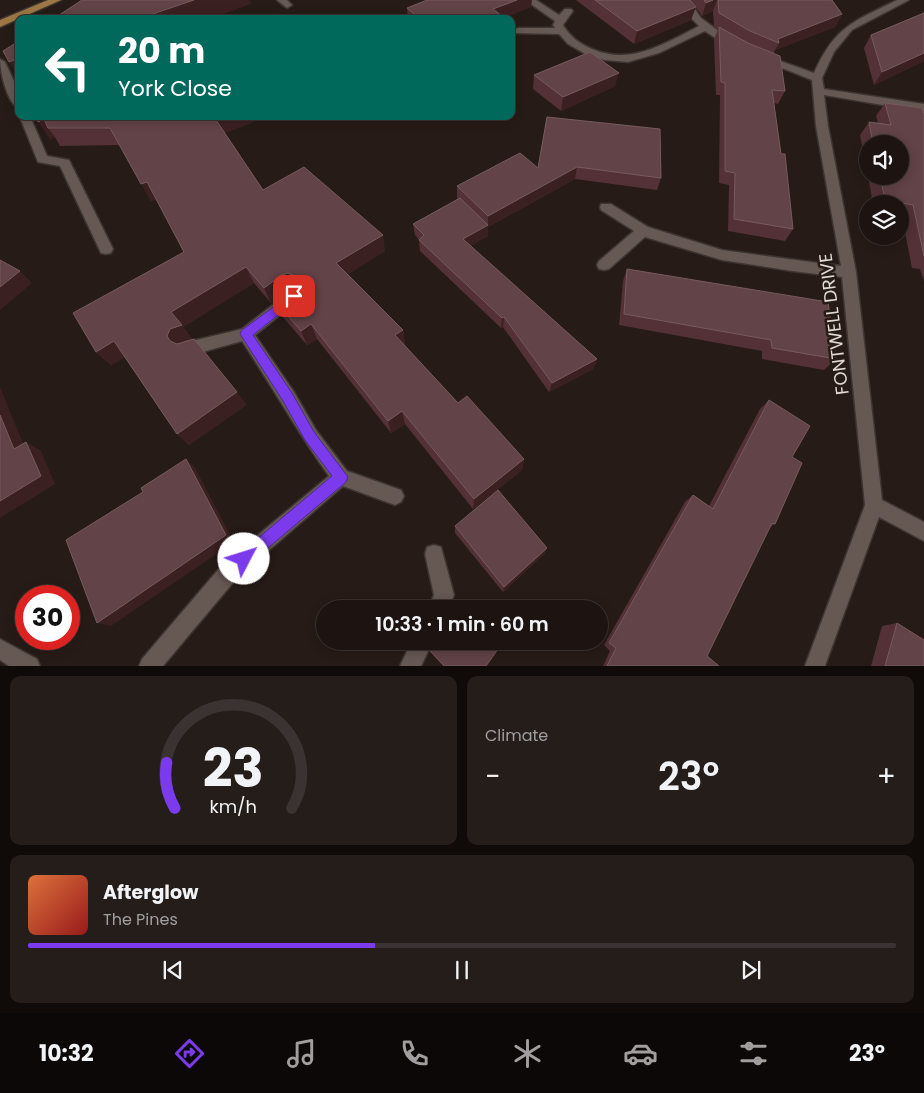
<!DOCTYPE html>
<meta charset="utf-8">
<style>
:root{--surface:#1d1411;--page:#251d1a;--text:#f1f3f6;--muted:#a09e9f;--line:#3b3331;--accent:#7c3aed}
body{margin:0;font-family:Poppins,sans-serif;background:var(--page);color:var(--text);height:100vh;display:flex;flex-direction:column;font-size:19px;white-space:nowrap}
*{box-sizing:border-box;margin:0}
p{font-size:16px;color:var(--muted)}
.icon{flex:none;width:28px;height:28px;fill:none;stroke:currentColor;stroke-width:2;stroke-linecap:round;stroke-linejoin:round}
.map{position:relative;height:666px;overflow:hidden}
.drawer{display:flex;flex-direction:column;gap:10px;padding:10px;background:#100b09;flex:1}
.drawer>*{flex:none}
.guide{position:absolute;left:15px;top:15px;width:500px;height:105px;border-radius:10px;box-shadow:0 2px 12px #0003,0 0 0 1px var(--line);background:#00695c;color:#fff;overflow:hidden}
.controls{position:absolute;left:859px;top:135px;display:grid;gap:10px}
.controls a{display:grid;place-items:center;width:50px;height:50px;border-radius:50%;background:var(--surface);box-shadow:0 2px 12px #0003,0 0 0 1px var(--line);font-size:25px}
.speed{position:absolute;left:15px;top:585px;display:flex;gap:10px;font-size:25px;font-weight:700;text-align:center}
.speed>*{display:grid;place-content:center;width:65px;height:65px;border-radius:50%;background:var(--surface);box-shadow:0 2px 12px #0003,0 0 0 1px var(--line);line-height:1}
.speed .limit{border:8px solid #d22;background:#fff;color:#111}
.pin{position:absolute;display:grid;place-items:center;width:42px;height:42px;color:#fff;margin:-21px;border-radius:10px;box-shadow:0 2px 8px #0006}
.me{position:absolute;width:55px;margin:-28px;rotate:50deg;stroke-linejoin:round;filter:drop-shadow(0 0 4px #0008)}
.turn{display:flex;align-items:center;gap:18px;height:105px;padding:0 20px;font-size:22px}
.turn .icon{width:65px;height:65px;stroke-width:2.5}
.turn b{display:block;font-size:35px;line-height:42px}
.big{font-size:38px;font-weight:600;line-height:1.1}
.drawer .tile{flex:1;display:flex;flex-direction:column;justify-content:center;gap:8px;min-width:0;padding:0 18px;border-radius:10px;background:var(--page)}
.drawer .dial{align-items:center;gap:0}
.dial svg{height:130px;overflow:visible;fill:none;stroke:var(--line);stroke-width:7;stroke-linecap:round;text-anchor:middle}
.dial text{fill:var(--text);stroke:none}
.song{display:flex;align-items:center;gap:15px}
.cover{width:60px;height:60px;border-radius:8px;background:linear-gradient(135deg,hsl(20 70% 55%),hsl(0 70% 35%))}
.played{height:5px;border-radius:2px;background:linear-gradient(90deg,var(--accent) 40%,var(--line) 40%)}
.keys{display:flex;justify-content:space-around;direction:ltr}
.heat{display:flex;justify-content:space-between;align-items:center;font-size:28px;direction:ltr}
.drawer .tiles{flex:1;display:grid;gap:10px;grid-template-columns:1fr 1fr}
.tile:last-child{grid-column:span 2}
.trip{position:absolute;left:316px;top:600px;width:292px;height:50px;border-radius:25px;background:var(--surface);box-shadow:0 2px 12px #0003,0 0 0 1px var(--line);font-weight:600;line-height:50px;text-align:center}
.menu{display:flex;height:80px;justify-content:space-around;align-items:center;background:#0c0807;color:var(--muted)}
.menu .icon{width:35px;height:35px}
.menu .selected{color:var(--accent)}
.menu b{font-size:22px;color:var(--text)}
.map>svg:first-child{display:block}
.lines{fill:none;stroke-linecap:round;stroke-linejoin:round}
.minor-casing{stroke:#3d3532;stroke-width:3}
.major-casing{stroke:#3d3532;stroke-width:3}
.minor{fill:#665853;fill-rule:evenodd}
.major{fill:#9d7744;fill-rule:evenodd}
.wall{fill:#533136}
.shaded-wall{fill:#3b2022}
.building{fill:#624347;stroke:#765b5e}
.route{fill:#7c3aed;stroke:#51269a}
.labels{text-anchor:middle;stroke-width:5;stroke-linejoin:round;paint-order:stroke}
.street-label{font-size:18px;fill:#e2dad7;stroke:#271b17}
</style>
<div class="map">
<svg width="924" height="666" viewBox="0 0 924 666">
<rect width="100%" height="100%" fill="#271b17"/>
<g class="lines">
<g class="minor-casing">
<path id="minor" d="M277,0H287L292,5L287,8Z
M525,0H536L559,15L565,9H571L573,11L563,25C570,37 580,44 592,49C631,66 665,43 699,26L688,15L679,0H689L701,18L739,46L734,49L730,48L705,31L659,53L628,62L605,60L589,56L568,44L559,34L514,33L513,31L518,28H555L553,25L555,21Z
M897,0H909L852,30L834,52L822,78L824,89L924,104V112L824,95L828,126L856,272L882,500L924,522V541L879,517L825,666H805L865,505L842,277L792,271L722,260L645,237L609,269L604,270L599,269L597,265L599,261L634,231L601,210L600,207L601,204H611L648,227L722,250L841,266L816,126L812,80L757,58L762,55L766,56L814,73C835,26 853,22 897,0Z
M0,59L5,62L19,92V108C7,104 0,71 0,59Z
M19,115L30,116L47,156L69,160L113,249L111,253L106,254L101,253L60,166L38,162Z
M294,290L299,292L301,296L299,300L255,335L294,392L316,430L347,471L401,490L404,496L401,502L395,505L343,486L237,578L163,666H139L142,659L223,564L329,476C298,433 272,386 242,341L188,356L183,354L180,349L183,344L188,342L242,329L289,292Z
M434,545L441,547L454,595L448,609H428L434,595L425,554L427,547Z
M0,639L37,659L40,666H9L0,660Z
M412,641H433L421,666H400Z"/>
</g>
<g class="major-casing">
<path id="major" d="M48,0H61L0,27V20Z"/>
</g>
<use href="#minor" class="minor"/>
<use href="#major" class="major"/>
</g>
<path class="wall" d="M576,0H690L691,20L634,44Z
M691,0H832L842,14L835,27L775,50L774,53L785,91L778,104L774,103L781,154L793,229L785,241L728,231L729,185L719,183L720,95H716L714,40L718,29L714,26L713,11L702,16Z
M531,7L504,17L506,19H408L407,8Z
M924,13V61L874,85L864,48L871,35Z
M534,75L615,86L561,111L533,89Z
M885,103L924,114V281L920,269L912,268L902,217H900V204H873L868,176H900V144H868V173L860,135L869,122L878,123L876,116Z
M36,116H268L224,133L263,190L385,251L348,274L403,330L405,344L404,345L458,403L524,459L522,470L473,509L405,424L391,433L317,339L307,345L282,316L275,301L289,290L271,303L254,283L183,327L192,339L185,342L237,392L246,405L189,445L177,434L125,357L111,365L96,352L184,252L156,199L151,201L120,145L60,146L55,137L50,139Z
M547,117L661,178L657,190L575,179L488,227V236L470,246L597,359L593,369L549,392L503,327L501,328L420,251L419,240L415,235L413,224L458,199L457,198V186L538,168Z
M627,269L836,359L824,370L762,359V351L619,325L623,281Z
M769,400L792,457L775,524L770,527L707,656L719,666H603L610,651L604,645L685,502L693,495L709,506L760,409Z
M455,526L547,548L544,554L503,592L455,533Z
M897,623L924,666H871L882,626Z"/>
<path class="shaded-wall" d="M194,0H250L251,4L209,19H138Z
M517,0H532L531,7L501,19L493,9Z
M713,0H717L713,11L702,16L706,3Z
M696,7L691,20L634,44L637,31Z
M842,14L835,27L775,50L779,43L778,39Z
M516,26L515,39L511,40V28Z
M924,53V61L874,85L882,72Z
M19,58V76L9,62Z
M619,73L615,86L561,111L563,97Z
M216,116H268L221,134L214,117Z
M44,119L48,128L55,137L50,139L38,122Z
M577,167L575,179L488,227V236L463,250V239L488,225V216Z
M147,182L157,199L151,201L141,184Z
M383,235L385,251L341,279L336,263Z
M246,267L254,283L183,327L192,339L181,343L178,350L170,341L167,336L171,312Z
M20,271L32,283L0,310V287Z
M288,273L295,288L288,290L271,303L264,288L282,275Z
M504,317L503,327L501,328L502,318Z
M311,324L317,339L307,345L301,331Z
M403,330L405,344L398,349L395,335Z
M114,341L127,356L111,365L96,352Z
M597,359L593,369L549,392L552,383Z
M0,387L29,458L14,449L0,415Z
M237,392L246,405L189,445L177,434Z
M402,411L405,424L391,433L388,421Z
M26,442L41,451L55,484L0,518V501Z
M186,459L195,468L234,542L111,626L97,623Z
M524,459L522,470L473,509L474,499Z
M547,548L544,554L503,592L504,587Z"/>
<path class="building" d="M82,0H194L138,19H53Z
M427,0H517L493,9L506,19H420L407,8Z
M595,0H690L696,7L637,31Z
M704,0H713L706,3Z
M718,0H832L842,14L778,39L779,43L750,31L719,13Z
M924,13V53L882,72L871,35Z
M511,22L516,26L511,28Z
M719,27L748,43L780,56L785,91L772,90L781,154H785L793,229L734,219L735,173L725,171V83L721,82Z
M19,41V58L9,62L3,51Z
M590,52L619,73L563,97L534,75Z
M885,103L922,108L924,114V256L913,205L885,200L880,176H900V144H873L869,122L891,125Z
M36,116H216L214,117L263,190L304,167L383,235L336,263L403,330L395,335L458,403L467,396L524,459L474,499L402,411L388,421L311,324L301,331L275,301L295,286L297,280L295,276L288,273L282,275L264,288L246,267L171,312L182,325L170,329L167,336L170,341L177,344L194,339L237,392L177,434L114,341L96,352L73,313L184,252L147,182L141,184L110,128H48L44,119L38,122Z
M547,117L660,129L661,178L577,167L488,216L457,186L520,153L538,168Z
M460,198L488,225L463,239L597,359L552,383L504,317L502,318L419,240L424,235L413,224Z
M0,260L20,271L0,287Z
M627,269L828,302L836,359L772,348L771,340L624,314Z
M769,400L810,426L792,457L802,463L775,524L772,523L707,656L719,666H607L616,648L609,643L693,495L713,509Z
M0,415L14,449L26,442L41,476L0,501Z
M186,459L226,535L97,623L66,540L143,492L141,488Z
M498,490L547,548L504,587L455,526Z
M897,623L924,640V666H885Z
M438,641H502L503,642L486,666H444L430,651Z"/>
<path class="route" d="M294,292L299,296L298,299L253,335L292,393L314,432L348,477L346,482L249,564L244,566L239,564L237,559L239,554L332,476L305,440L283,401L240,334L242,330Z"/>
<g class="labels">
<g class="street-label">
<text transform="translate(834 324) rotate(-97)" y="6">FONTWELL DRIVE</text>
</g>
</g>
</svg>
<div class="controls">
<a><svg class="icon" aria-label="sound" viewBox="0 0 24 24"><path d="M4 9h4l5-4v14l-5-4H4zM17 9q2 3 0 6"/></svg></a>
<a><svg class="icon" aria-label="layers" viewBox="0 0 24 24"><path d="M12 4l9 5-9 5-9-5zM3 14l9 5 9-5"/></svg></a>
</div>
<div class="speed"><div class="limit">30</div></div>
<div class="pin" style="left:294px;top:296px;background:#d93025"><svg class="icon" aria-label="arrive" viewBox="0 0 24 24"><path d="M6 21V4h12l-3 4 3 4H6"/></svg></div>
<svg class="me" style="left:244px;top:559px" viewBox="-20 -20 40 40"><circle r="19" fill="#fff"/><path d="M0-13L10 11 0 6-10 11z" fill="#7c3aed"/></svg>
<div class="trip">10:33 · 1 min · 60 m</div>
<div class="guide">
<div class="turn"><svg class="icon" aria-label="left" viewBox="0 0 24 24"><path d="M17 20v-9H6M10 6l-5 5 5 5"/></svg><div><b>20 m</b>York Close</div></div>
</div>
</div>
<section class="drawer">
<div class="tiles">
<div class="tile dial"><svg viewBox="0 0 100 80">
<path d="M14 69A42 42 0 1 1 86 69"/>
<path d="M14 69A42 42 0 0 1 9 41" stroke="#7c3aed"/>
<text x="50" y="56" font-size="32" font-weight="700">23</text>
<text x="50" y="72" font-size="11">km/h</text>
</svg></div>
<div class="tile"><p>Climate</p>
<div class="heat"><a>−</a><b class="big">23°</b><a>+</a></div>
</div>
<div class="tile">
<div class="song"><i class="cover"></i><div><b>Afterglow</b><p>The Pines</p></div></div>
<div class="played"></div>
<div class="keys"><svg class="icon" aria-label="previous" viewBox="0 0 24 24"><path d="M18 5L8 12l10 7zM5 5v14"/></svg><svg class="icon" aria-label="pause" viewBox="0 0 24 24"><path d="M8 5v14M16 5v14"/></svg><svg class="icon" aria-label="next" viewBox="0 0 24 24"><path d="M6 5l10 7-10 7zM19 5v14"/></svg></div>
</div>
</div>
</section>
<nav class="menu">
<b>10:32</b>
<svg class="icon selected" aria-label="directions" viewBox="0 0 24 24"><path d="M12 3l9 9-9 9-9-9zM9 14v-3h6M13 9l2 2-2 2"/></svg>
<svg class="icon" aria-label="music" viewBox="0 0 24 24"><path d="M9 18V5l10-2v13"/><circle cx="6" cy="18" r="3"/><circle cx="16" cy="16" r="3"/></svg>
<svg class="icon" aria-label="phone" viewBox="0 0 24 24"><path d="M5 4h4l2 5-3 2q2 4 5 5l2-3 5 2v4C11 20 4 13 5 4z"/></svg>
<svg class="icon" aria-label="climate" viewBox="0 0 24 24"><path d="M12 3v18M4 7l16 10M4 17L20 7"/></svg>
<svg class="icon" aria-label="car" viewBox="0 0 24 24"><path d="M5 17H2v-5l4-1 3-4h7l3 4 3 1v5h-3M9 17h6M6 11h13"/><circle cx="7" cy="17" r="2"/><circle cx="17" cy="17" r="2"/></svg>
<svg class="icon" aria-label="filters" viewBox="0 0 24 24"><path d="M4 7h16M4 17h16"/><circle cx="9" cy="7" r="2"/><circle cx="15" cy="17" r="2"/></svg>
<b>23°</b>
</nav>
